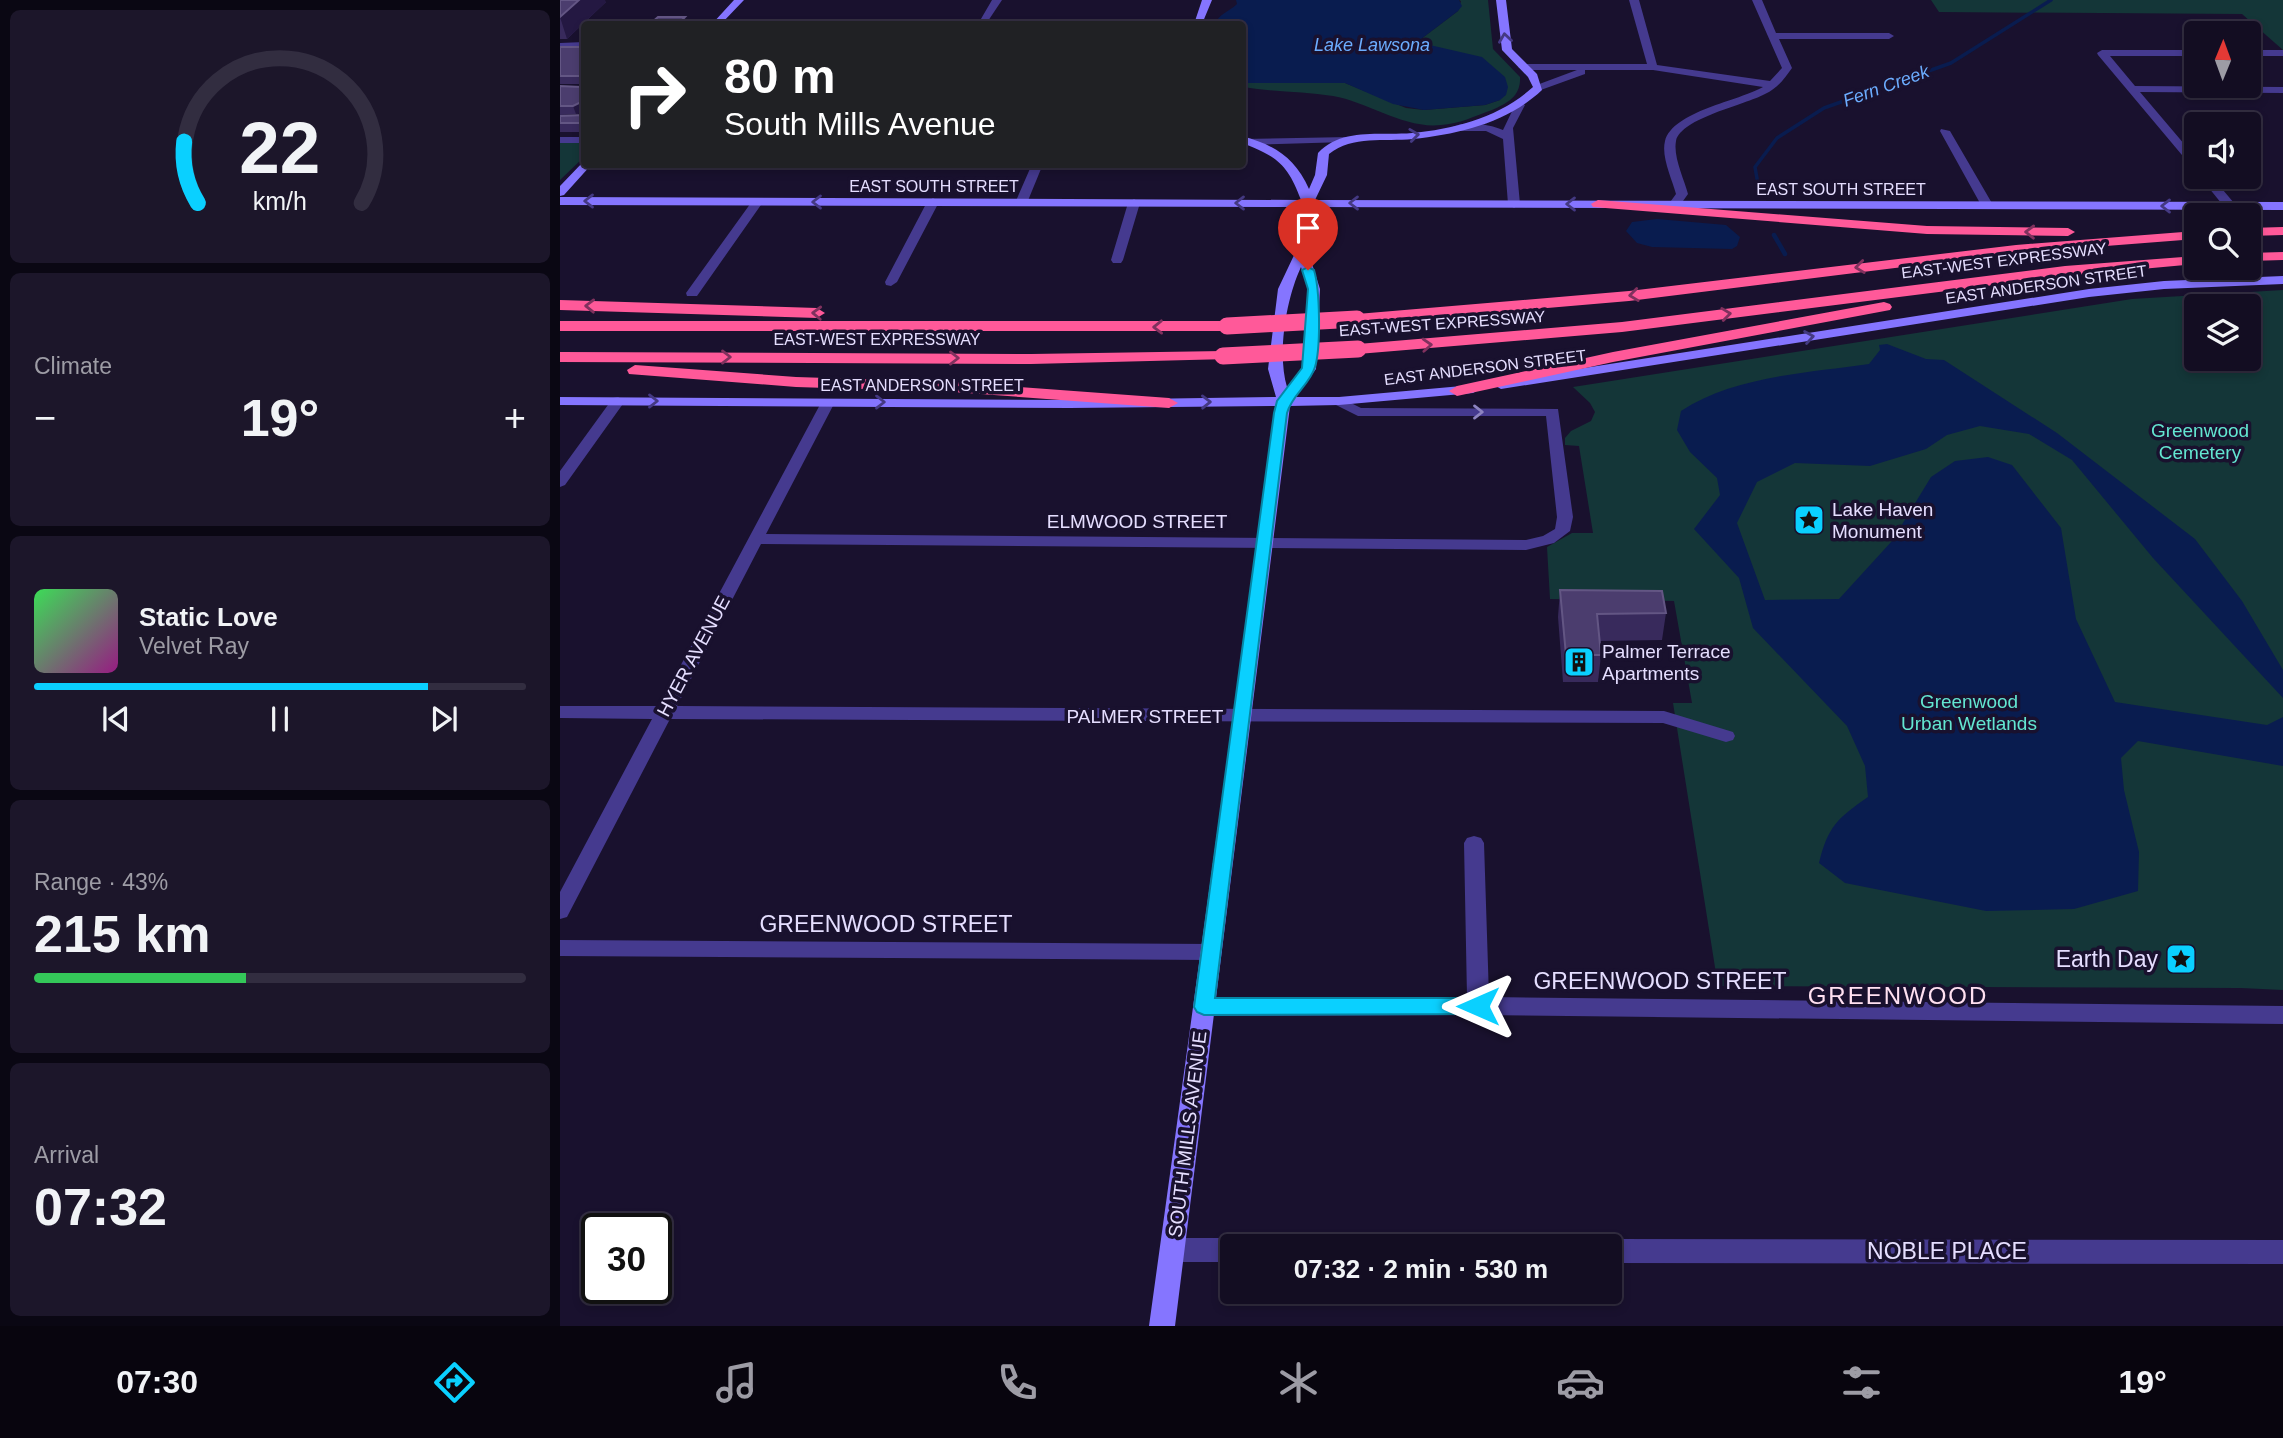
<!DOCTYPE html>
<meta charset="utf-8">
<style>
:root{--surface:#130d22;--page:#1c162a;--text:#f1f3f6;--muted:#9d9ca5;--line:#322d40;--accent:#0ad0ff}
body{margin:0;font-family:Arial,sans-serif;background:var(--page);color:var(--text);height:100vh;display:flex;flex-direction:column;font-size:26px;white-space:nowrap}
*{box-sizing:border-box;margin:0}
p{font-size:23px;color:var(--muted)}
.icon{flex:none;width:38px;height:38px;fill:none;stroke:currentColor;stroke-width:2;stroke-linecap:round;stroke-linejoin:round}
.map{position:relative;flex:1;overflow:hidden}
.details{display:flex;flex-direction:column;gap:10px;padding:10px;background:#0a0713;width:560px}
.details>*{flex:none}
.guide{position:absolute;left:21px;top:21px;width:665px;height:147px;border-radius:7px;box-shadow:0 4px 10px #0003,0 0 0 2px var(--line);background:#202124;color:#fff;overflow:hidden}
.needle{width:46px;rotate:1deg}
.tools{position:absolute;left:1624px;top:21px;display:grid;gap:14px}
.tools a{display:grid;place-items:center;width:77px;height:77px;border-radius:7px;background:var(--surface);box-shadow:0 4px 10px #0003,0 0 0 2px var(--line);font-size:35px}
.speed{position:absolute;left:21px;top:1213px;display:flex;gap:14px;font-size:35px;font-weight:700;text-align:center}
.speed>*{display:grid;place-content:center;width:91px;height:91px;border-radius:50%;background:var(--surface);box-shadow:0 4px 10px #0003,0 0 0 2px var(--line);line-height:1}
.speed .limit{border:4px solid #111;border-radius:10px;background:#fff;color:#111}
.pin{position:absolute;display:grid;place-items:center;width:60px;height:60px;color:#fff;margin:-72px -30px;border-radius:50% 50% 50% 0;rotate:-45deg;box-shadow:0 0 7px #0007}
.pin .icon{rotate:45deg}
.me{position:absolute;width:77px;margin:-38px;rotate:270deg;stroke-linejoin:round;filter:drop-shadow(0 0 5px #0008)}
.turn{display:flex;align-items:center;gap:24px;height:147px;padding:0 28px;font-size:32px}
.turn .icon{width:91px;height:91px;stroke-width:2.5}
.turn b{display:block;font-size:49px;line-height:60px}
.big{font-size:52px;font-weight:600;line-height:1.1}
.details .card{flex:1;display:flex;flex-direction:column;justify-content:center;gap:10px;min-width:0;padding:0 24px;border-radius:10px;background:var(--page)}
.details .dial{align-items:center;gap:0}
.dial svg{height:182px;overflow:visible;fill:none;stroke:var(--line);stroke-width:7;stroke-linecap:round;text-anchor:middle}
.dial text{fill:var(--text);stroke:none}
.song{display:flex;align-items:center;gap:21px}
.cover{width:84px;height:84px;border-radius:10px;background:linear-gradient(135deg,hsl(130 70% 55%),hsl(310 70% 35%))}
.played{height:7px;border-radius:4px;background:linear-gradient(90deg,var(--accent) 80%,var(--line) 80%)}
.keys{display:flex;justify-content:space-around;direction:ltr}
.heat{display:flex;justify-content:space-between;align-items:center;font-size:38px;direction:ltr}
.charge{height:10px;border-radius:5px;background:linear-gradient(90deg,#34c759 43%,var(--line) 0)}
.trip{position:absolute;left:660px;top:1234px;width:402px;height:70px;border-radius:7px;background:var(--surface);box-shadow:0 4px 10px #0003,0 0 0 2px var(--line);font-weight:600;line-height:70px;text-align:center}
.menu{display:flex;height:112px;justify-content:space-around;align-items:center;background:#08050e;color:var(--muted)}
.menu .icon{width:49px;height:49px}
.menu .selected{color:var(--accent)}
.menu b{font-size:32px;color:var(--text)}
main{display:flex;flex:1;min-height:0}
.map>svg:first-child{display:block}
.green{fill:#143638;fill-rule:evenodd}
.water{fill:#091c4f}
.lines{fill:none;stroke-linecap:round;stroke-linejoin:round}
.stream-far1{stroke:#091c4f;stroke-width:3.5}
.stream{stroke:#091c4f;stroke-width:4.5}
.street{fill:#453a8f;fill-rule:evenodd}
.secondary{fill:#8575ff;fill-rule:evenodd}
.highway{fill:#ff5999;fill-rule:evenodd}
.highway-bridge{stroke:#ff5999;stroke-width:17}
.wall{fill:#382a5c}
.shaded-wall{fill:#241842}
.building{fill:#4b3d6e;stroke:#635684;stroke-width:2}
.oneway{stroke:#443982}
.oneway2{stroke:#80315e}
.oneway3{stroke:#8d84c1}
.route{fill:#0ad0ff;stroke:#0687a6;stroke-width:2}
.labels{text-anchor:middle;stroke-width:7;stroke-linejoin:round;paint-order:stroke}
.far-street-label{font-size:16px;fill:#e5deff;stroke:#19112e}
.far-water-label{font-size:18px;font-style:italic;fill:#6cadff;stroke:#19112e}
.park-label{font-size:19px;fill:#63e6d1;stroke:#19112e}
.poi-label{font-size:19px;fill:#e5deff;stroke:#19112e;text-anchor:start}
.street-label{font-size:19px;fill:#e5deff;stroke:#19112e}
.near-street-label{font-size:23px;fill:#e5deff;stroke:#19112e}
.near-poi-label{font-size:23px;fill:#e5deff;stroke:#19112e;text-anchor:end}
.near-neighbourhood-label{font-size:24px;letter-spacing:2px;fill:#ffe0f1;stroke:#19112e}
</style>
<main>
<section class="details">
<div class="card dial"><svg viewBox="0 0 100 80">
<path d="M14 69A42 42 0 1 1 86 69"/>
<path d="M14 69A42 42 0 0 1 8 42" stroke="#0ad0ff"/>
<text x="50" y="56" font-size="32" font-weight="700">22</text>
<text x="50" y="72" font-size="11">km/h</text>
</svg></div>
<div class="card"><p>Climate</p>
<div class="heat"><a>−</a><b class="big">19°</b><a>+</a></div>
</div>
<div class="card">
<div class="song"><i class="cover"></i><div><b>Static Love</b><p>Velvet Ray</p></div></div>
<div class="played"></div>
<div class="keys"><svg class="icon" aria-label="previous" viewBox="0 0 24 24"><path d="M18 5L8 12l10 7zM5 5v14"/></svg><svg class="icon" aria-label="pause" viewBox="0 0 24 24"><path d="M8 5v14M16 5v14"/></svg><svg class="icon" aria-label="next" viewBox="0 0 24 24"><path d="M6 5l10 7-10 7zM19 5v14"/></svg></div>
</div>
<div class="card"><p>Range · 43%</p><b class="big">215 km</b><div class="charge"></div></div>
<div class="card"><p>Arrival</p><b class="big">07:32</b></div>
</section>
<div class="map">
<svg width="1723" height="1326" viewBox="0 0 1723 1326">
<rect width="100%" height="100%" fill="#19112e"/>
<path class="green" d="M899,0H928L933,49L960,77C961,96 948,103 932,110C915,116 899,124 881,125C844,129 808,102 773,96C743,91 712,92 683,87L682,83H785L846,108L864,110L925,105L940,100L870,45L861,43V39L898,11L901,1Z
M1371,0H1723V50L1682,14L1379,12Z
M0,143H24V157L0,180Z
M1723,290V990L1681,988L1158,986L1113,703H1132L1114,601L990,599L987,547L1012,533H1033L1019,446L1005,445V438L1011,431L1031,421L1035,412L1030,403L1013,387L1572,299ZM1636,306H1689V359H1636Z"/>
<path class="water" d="M676,0H899L902,6L898,11L861,39V43L922,57L945,77L948,87L946,95L940,100L925,105L864,110L833,104L785,83H683L682,24H656C657,15 670,11 677,4Z
M1097,219L1166,225L1180,237L1177,246L1172,249L1092,247L1077,243L1066,231L1072,222Z
M1327,344L1366,359L1384,360L1497,433L1635,539L1682,601L1723,670V698L1593,558L1512,460L1469,434L1420,426L1387,435L1366,449L1310,466L1235,463L1197,482L1177,523L1205,600L1279,599L1332,541L1371,477L1395,461L1428,457L1452,465L1501,528L1516,619L1555,702L1707,725L1723,717V766L1578,741L1561,758L1564,790L1579,852L1578,891L1514,909L1426,911L1285,883L1259,863C1268,826 1278,818 1308,797L1305,766L1287,726L1193,628L1179,578L1134,529L1160,495L1157,478L1130,452L1117,430L1121,411C1174,376 1247,373 1309,364L1320,350L1319,345Z"/>
<g class="lines">
<path class="stream-far1" d="M1200,196L1195,167L1217,138L1264,108L1391,63L1491,0"/>
<path class="stream" d="M1214,235L1225,254"/>
<path class="street" d="M432,0H442L426,24H418Z
M1069,0H1079L1097,65L1210,81L1222,68L1192,0H1202L1216,33H1329L1334,36L1329,39H1219L1232,68C1224,79 1218,88 1205,94C1185,105 1121,118 1116,141C1113,157 1124,179 1128,194L1118,208L1114,209L1108,205L1116,194C1112,179 1101,157 1105,141C1113,111 1179,101 1203,87L1093,70H1025V74L978,91L973,88L974,86L1017,70H963L958,67L963,64H1087Z
M24,42V48L0,49V43Z
M1542,50H1636V56H1550L1575,86L1723,87V93L1580,92L1636,158V168L1632,167L1538,55L1537,53Z
M1689,50H1723V56H1689Z
M960,102L965,105L953,128L960,204L954,208L948,204L943,139L926,131H896L891,128C903,120 929,124 943,130L955,105Z
M1381,129L1390,131L1433,205L1431,208L1421,205L1380,131Z
M0,137H24V143H0Z
M790,137L791,139L786,142L682,145V139Z
M472,164H483L467,203L457,206L455,203Z
M1640,177H1652L1674,203V209H1666Z
M373,198L379,202L337,282L331,286L326,285L325,282L367,202Z
M574,199L580,203L563,260L561,263H553L551,260L568,203Z
M193,200L203,202L137,296H127L126,293Z
M58,397L65,401L5,485L0,487V471L53,398Z
M779,397L801,408L998,409L1013,517L1010,531L994,543L966,550L201,544L117,706L1104,711L1173,732L1175,736L1173,740L1166,742L1103,723L110,719L7,917L0,919V892L92,719L0,718V706H99L263,399H273L275,402L206,534L966,540L983,536L995,529L997,517L986,416H798L774,404L772,401Z
M914,836L921,838L924,843L929,997L1723,1006V1024L918,1015L644,1016L636,1013L633,1007L636,1001L644,998L907,997L904,843L907,838Z
M0,940L651,944L658,946L662,952L658,958L651,960L0,956Z
M612,1238H672L681,1242L683,1246H672V1262H612L603,1258L600,1250L603,1242Z
M1050,1239L1723,1240V1264L1050,1263V1246H1040Z"/>
<path class="secondary" d="M174,0H184L161,24H152Z
M642,0H652L642,24H634Z
M936,0H946L952,49L977,74L982,90C947,123 899,134 853,139C824,142 793,135 769,154L767,175L755,200L1723,202V210L753,207L748,251L760,289L756,369L734,397H779L913,385L920,389L913,393L779,405L730,406L615,1326H589L716,406L509,408L0,405V397L509,400L716,397L708,369L718,289L736,251L742,207L0,205V197L741,200C728,165 717,156 682,143V136C715,145 735,158 749,189L755,175L758,153C782,127 821,136 852,133C895,129 940,117 973,87L968,77L942,50ZM741,267L748,289L742,369L727,387C717,354 726,299 741,267Z
M24,161V164H32L4,195L0,196V186Z
M1723,276V284L1604,289L1529,297L941,389L934,385L941,381L1529,289L1604,281Z"/>
<path class="highway" d="M1038,200L1367,226L1508,228L1515,232L1508,236L1367,234L1033,207L1031,204Z
M1723,227V235L1689,236V228Z
M1636,231V239L1456,253L1069,301L797,324L789,319L797,314L1069,291L1456,245Z
M1723,252V260L1689,261V253Z
M1636,256V264L1505,276L1062,332L798,354L790,349L798,344L1062,322L1505,266Z
M0,300L257,308L265,313L257,318L0,310Z
M1324,302L1330,304L1332,307L1330,310L1053,362L897,396L889,391L897,386L1053,352Z
M0,321H667L675,326L667,331H0Z
M663,351L671,356L669,359L471,364L0,362V352L471,354Z
M75,365L236,377L393,382L609,398L618,403L609,408L393,392L236,387L69,374L67,370Z"/>
<path class="highway-bridge" d="M667,326L797,319
M663,356L798,349"/>
</g>
<path class="wall" d="M0,0L46,2L7,39H0Z
M0,47H24V132H0V116L23,115V112L16,114L0,115V86L21,87L22,84H0Z
M1000,590L1106,613L1102,640L1040,641L1041,655L1038,682H1003L998,617Z"/>
<path class="shaded-wall" d="M16,0H45L46,2L7,39L0,17Z
M125,17L127,24H118Z
M23,101L24,111L16,114L13,106Z"/>
<path class="building" d="M0,0H19L0,17Z
M98,17H125L118,24H90Z
M0,47H24V123H0V116L23,115V101L13,106H0V86L21,87L24,78L21,76H0Z
M1000,590L1102,591L1106,613L1037,614L1041,655H1006Z"/>
<defs><path id="oneway-chevron" d="M-2-3.5L2.5 0L-2 3.5" fill="none" stroke-width="1.6" stroke-linecap="round" stroke-linejoin="round" transform="scale(1.75)"/></defs>
<g class="oneway">
<use href="#oneway-chevron" transform="translate(945 38) rotate(-98)"/>
<use href="#oneway-chevron" transform="translate(854 135) rotate(-7)"/>
<use href="#oneway-chevron" transform="translate(29 201) rotate(-180)"/>
<use href="#oneway-chevron" transform="translate(257 202) rotate(-180)"/>
<use href="#oneway-chevron" transform="translate(680 203) rotate(-180)"/>
<use href="#oneway-chevron" transform="translate(794 203) rotate(-180)"/>
<use href="#oneway-chevron" transform="translate(1011 204) rotate(-180)"/>
<use href="#oneway-chevron" transform="translate(1606 206) rotate(-180)"/>
<use href="#oneway-chevron" transform="translate(1249 337) rotate(-9)"/>
<use href="#oneway-chevron" transform="translate(93 401)"/>
<use href="#oneway-chevron" transform="translate(320 402)"/>
<use href="#oneway-chevron" transform="translate(646 402) rotate(-1)"/>
</g>
<g class="oneway2">
<use href="#oneway-chevron" transform="translate(1470 232) rotate(-179)"/>
<use href="#oneway-chevron" transform="translate(1300 267) rotate(173)"/>
<use href="#oneway-chevron" transform="translate(1074 295) rotate(173)"/>
<use href="#oneway-chevron" transform="translate(30 306) rotate(-179)"/>
<use href="#oneway-chevron" transform="translate(257 313) rotate(-178)"/>
<use href="#oneway-chevron" transform="translate(1166 314) rotate(-7)"/>
<use href="#oneway-chevron" transform="translate(598 327) rotate(179)"/>
<use href="#oneway-chevron" transform="translate(867 345) rotate(-3)"/>
<use href="#oneway-chevron" transform="translate(166 357)"/>
<use href="#oneway-chevron" transform="translate(394 358)"/>
</g>
<use class="oneway3" href="#oneway-chevron" transform="translate(918 412)"/>
<path class="route" d="M748,267L754,270C760,290 761,347 755,367C750,384 732,395 727,413L655,998H918L925,1000L928,1006L925,1011L918,1014L644,1015L637,1012L634,1007L714,413L717,401L742,368L748,289L742,270Z"/>
<defs>
<g id="sight-square" transform="scale(1.575)"><rect x="-9" y="-9" width="18" height="18" rx="4" fill="#0ad0ff" stroke="#19112e"/><path d="M0-6L1.8-2.2L6-1.7L2.9 1.2L3.7 5.4L0 3.3L-3.7 5.4L-2.9 1.2L-6-1.7L-1.8-2.2Z" fill="#111"/></g>
<g id="building-square" transform="scale(1.575)"><rect x="-9" y="-9" width="18" height="18" rx="4" fill="#0ad0ff" stroke="#19112e"/><path d="M-4-6H4V6H1V3H-1V6H-4ZM-2.5-4.3h1.7v1.8h-1.7ZM.8-4.3h1.7v1.8H.8ZM-2.5-1h1.7V.8h-1.7ZM.8-1h1.7V.8H.8Z" fill="#111"/></g>
</defs>
<g fill-rule="evenodd">
<use href="#sight-square" x="1249" y="520"/>
<use href="#building-square" x="1019" y="662"/>
<use href="#sight-square" x="1621" y="959"/>
</g>
<g class="labels">
<g class="far-street-label">
<text x="374" y="192">EAST SOUTH STREET</text>
<text x="1281" y="195">EAST SOUTH STREET</text>
<text transform="translate(1444 260) rotate(-7)" y="6">EAST-WEST EXPRESSWAY</text>
<text transform="translate(1486 284) rotate(-8)" y="6">EAST ANDERSON STREET</text>
<text transform="translate(882 323) rotate(-4)" y="6">EAST-WEST EXPRESSWAY</text>
<text x="317" y="345">EAST-WEST EXPRESSWAY</text>
<text transform="translate(925 367) rotate(-7)" y="6">EAST ANDERSON STREET</text>
<text x="362" y="391">EAST ANDERSON STREET</text>
</g>
<g class="far-water-label">
<text x="812" y="51">Lake Lawsona</text>
<text transform="translate(1326 86) rotate(-20)" y="6">Fern Creek</text>
</g>
<g class="park-label">
<text x="1640" y="437">Greenwood<tspan x="1640" dy="22">Cemetery</tspan></text>
<text x="1409" y="708">Greenwood<tspan x="1409" dy="22">Urban Wetlands</tspan></text>
</g>
<g class="poi-label">
<text x="1272" y="516">Lake Haven<tspan x="1272" dy="22">Monument</tspan></text>
<text x="1042" y="658">Palmer Terrace<tspan x="1042" dy="22">Apartments</tspan></text>
</g>
<g class="street-label">
<text x="577" y="528">ELMWOOD STREET</text>
<text transform="translate(133 656) rotate(-62)" y="7">HYER AVENUE</text>
<text x="585" y="723">PALMER STREET</text>
<text transform="translate(627 1134) rotate(-83)" y="7">SOUTH MILLS AVENUE</text>
</g>
<g class="near-street-label">
<text x="326" y="932">GREENWOOD STREET</text>
<text x="1100" y="989">GREENWOOD STREET</text>
<text x="1387" y="1259">NOBLE PLACE</text>
</g>
<g class="near-poi-label">
<text x="1598" y="967">Earth Day</text>
</g>
<g class="near-neighbourhood-label">
<text x="1338" y="1004">GREENWOOD</text>
</g>
</g>
</svg>
<div class="tools">
<a><svg class="needle" viewBox="-14 -14 28 28"><path d="M0-13l5 13h-10z" fill="#e53935"/><path d="M0 13l5-13h-10z" fill="#9d9ca5"/></svg></a>
<a><svg class="icon" aria-label="sound" viewBox="0 0 24 24"><path d="M4 9h4l5-4v14l-5-4H4zM17 9q2 3 0 6"/></svg></a>
<a><svg class="icon" aria-label="search" viewBox="0 0 24 24"><circle cx="10" cy="10" r="6"/><path d="M15 15l6 6"/></svg></a>
<a><svg class="icon" aria-label="layers" viewBox="0 0 24 24"><path d="M12 4l9 5-9 5-9-5zM3 14l9 5 9-5"/></svg></a>
</div>
<div class="speed"><div class="limit">30</div></div>
<div class="pin" style="left:748px;top:270px;background:#d93025"><svg class="icon" aria-label="arrive" viewBox="0 0 24 24"><path d="M6 21V4h12l-3 4 3 4H6"/></svg></div>
<svg class="me" style="left:918px;top:1006px" viewBox="-20 -20 40 40"><path d="M0-17L14 15 0 8-14 15z" fill="#0ad0ff" stroke="#fff" stroke-width="4"/></svg>
<div class="trip">07:32 · 2 min · 530 m</div>
<div class="guide">
<div class="turn"><svg class="icon" aria-label="right" viewBox="0 0 24 24"><path d="M7 20v-9h11M14 6l5 5-5 5"/></svg><div><b>80 m</b>South Mills Avenue</div></div>
</div>
</div>
</main>
<nav class="menu">
<b>07:30</b>
<svg class="icon selected" aria-label="directions" viewBox="0 0 24 24"><path d="M12 3l9 9-9 9-9-9zM9 14v-3h6M13 9l2 2-2 2"/></svg>
<svg class="icon" aria-label="music" viewBox="0 0 24 24"><path d="M9 18V5l10-2v13"/><circle cx="6" cy="18" r="3"/><circle cx="16" cy="16" r="3"/></svg>
<svg class="icon" aria-label="phone" viewBox="0 0 24 24"><path d="M5 4h4l2 5-3 2q2 4 5 5l2-3 5 2v4C11 20 4 13 5 4z"/></svg>
<svg class="icon" aria-label="climate" viewBox="0 0 24 24"><path d="M12 3v18M4 7l16 10M4 17L20 7"/></svg>
<svg class="icon" aria-label="car" viewBox="0 0 24 24"><path d="M5 17H2v-5l4-1 3-4h7l3 4 3 1v5h-3M9 17h6M6 11h13"/><circle cx="7" cy="17" r="2"/><circle cx="17" cy="17" r="2"/></svg>
<svg class="icon" aria-label="filters" viewBox="0 0 24 24"><path d="M4 7h16M4 17h16"/><circle cx="9" cy="7" r="2"/><circle cx="15" cy="17" r="2"/></svg>
<b>19°</b>
</nav>
